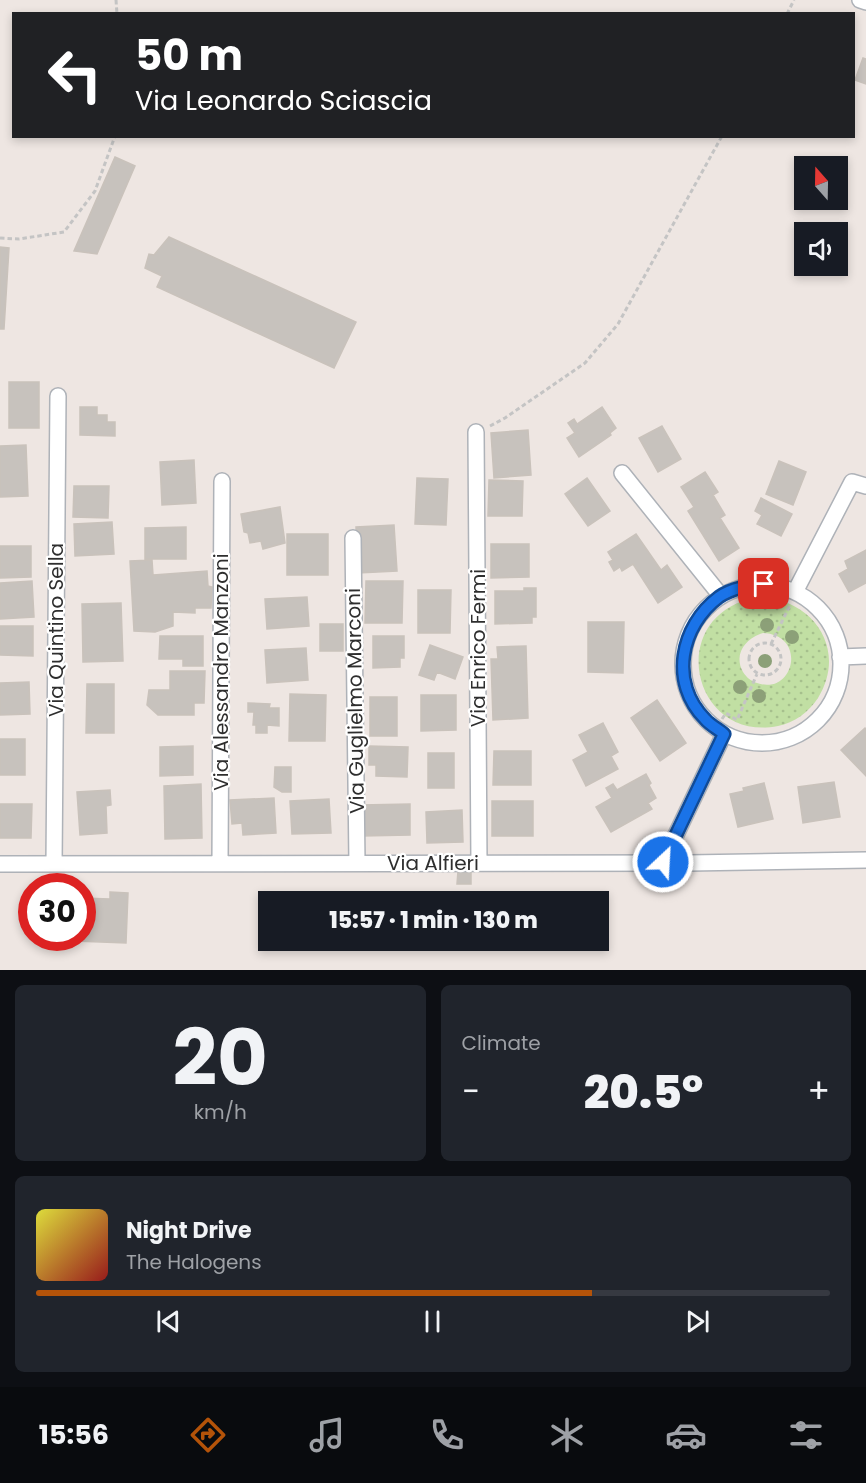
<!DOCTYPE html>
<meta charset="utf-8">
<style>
:root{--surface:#171b24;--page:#20242c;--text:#f1f3f6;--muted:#9ea1a6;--line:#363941;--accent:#b45309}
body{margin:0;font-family:Poppins,sans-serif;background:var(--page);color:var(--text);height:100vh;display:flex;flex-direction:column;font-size:22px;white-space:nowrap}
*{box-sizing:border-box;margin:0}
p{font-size:20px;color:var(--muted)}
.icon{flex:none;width:33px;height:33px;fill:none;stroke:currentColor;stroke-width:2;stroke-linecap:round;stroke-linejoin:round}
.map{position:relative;height:970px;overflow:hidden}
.details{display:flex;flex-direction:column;gap:15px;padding:15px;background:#0d0f14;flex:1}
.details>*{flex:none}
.guide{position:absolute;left:12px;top:12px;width:843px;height:126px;border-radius:0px;box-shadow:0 3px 9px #0003;background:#202124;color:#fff;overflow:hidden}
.needle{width:39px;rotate:340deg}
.controls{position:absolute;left:794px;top:156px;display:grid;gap:12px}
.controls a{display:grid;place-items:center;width:54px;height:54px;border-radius:0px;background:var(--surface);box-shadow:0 3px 9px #0003;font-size:30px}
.speed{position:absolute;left:18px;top:873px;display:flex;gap:12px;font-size:30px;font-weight:700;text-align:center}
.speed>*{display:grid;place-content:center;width:78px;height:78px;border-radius:50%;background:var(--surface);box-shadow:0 3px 9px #0003;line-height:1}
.speed .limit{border:9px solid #d22;background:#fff;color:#111}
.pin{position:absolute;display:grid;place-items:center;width:51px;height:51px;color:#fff;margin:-26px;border-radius:12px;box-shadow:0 3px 9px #0006}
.me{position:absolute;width:66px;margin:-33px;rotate:25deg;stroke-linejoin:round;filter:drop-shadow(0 0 4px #0008)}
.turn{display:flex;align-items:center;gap:21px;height:126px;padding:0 24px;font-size:27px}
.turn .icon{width:78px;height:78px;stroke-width:2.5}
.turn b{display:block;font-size:42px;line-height:51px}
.big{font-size:45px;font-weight:800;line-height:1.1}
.details .tile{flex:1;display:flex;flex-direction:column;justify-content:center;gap:9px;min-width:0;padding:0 21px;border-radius:9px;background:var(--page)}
.details .dial{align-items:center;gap:0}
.dial b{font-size:78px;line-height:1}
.song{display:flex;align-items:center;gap:18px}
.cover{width:72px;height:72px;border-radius:9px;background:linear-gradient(135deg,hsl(60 70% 55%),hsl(0 70% 35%))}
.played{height:6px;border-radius:3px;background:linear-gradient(90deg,var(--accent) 70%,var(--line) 70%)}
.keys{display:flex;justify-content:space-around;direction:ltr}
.heat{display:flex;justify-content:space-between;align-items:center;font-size:33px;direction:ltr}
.details .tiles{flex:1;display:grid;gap:15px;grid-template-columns:1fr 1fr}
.tile:last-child{grid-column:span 2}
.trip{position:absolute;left:258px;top:891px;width:351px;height:60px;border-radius:0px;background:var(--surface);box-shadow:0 3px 9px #0003;font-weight:800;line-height:60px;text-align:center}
.menu{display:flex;height:96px;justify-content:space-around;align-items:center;background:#090b0e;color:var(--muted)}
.menu .icon{width:42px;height:42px}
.menu .current{color:var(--accent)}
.menu b{font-size:27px;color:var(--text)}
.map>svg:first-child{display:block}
.grass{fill:url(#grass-dots);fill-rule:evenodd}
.building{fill:#c7c2bd;stroke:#c9c2bb;stroke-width:1.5}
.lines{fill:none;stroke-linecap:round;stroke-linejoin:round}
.minor-casing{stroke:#aeb2b8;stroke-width:18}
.path{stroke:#c4c4c4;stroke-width:3;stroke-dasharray:4.5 3;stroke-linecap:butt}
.minor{stroke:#fff;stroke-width:15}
.tree{fill:#8ca078}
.route-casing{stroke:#114b97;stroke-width:15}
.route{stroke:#1a73e8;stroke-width:10}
.labels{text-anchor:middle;stroke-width:4.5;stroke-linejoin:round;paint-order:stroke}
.street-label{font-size:20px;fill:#2e2e2e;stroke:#fff}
</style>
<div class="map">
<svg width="866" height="970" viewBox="0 0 866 970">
<defs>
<pattern id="grass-dots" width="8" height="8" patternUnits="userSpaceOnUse" patternTransform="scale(1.5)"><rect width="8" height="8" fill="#c1dfa3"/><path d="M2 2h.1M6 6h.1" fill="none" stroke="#a6c08d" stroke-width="1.8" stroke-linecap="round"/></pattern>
</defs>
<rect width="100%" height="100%" fill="#eee6e2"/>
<path class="grass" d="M758,597C813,598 848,649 818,698C809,712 794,723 778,726C691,743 663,614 758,597ZM763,633C808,635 794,696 757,683C751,681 746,677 743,672C733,654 746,638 763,633Z"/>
<path class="building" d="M863,58L866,59V84L855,80Z
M115,157L135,166L97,254L74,251Z
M169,237L356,322L334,368L157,287L162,276L145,268L149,254L154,255Z
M0,247L9,248L4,329H0Z
M9,382H39V428H9Z
M80,407H97V415H107V422H115V436L80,435Z
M602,407L616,428L610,433L611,435L579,457L567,438L575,433L568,423L574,419L577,424Z
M662,426L681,459L658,472L639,438Z
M528,430L531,475L494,478L491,433Z
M26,445L28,496L0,497V446Z
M194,460L196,503L162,505L160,462Z
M779,461L806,472L793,505L766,494Z
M705,472L718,492L713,495L725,515L720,518L739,548L719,561L688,511L694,507L681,487Z
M417,478L448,479L446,525L415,524Z
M587,478L610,511L588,526L565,494Z
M489,480L523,481L522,516H488Z
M74,486H109L108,518L73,517Z
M761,498L792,514L781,536L757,524L762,515L755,511Z
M280,507L285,543L263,549L261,541L250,543L248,533L244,532L241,514Z
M112,522L114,554L75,556L74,524Z
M394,525L397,571L358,573L356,527Z
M186,527V559H145V528Z
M287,534H328V575H287Z
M636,534L661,570L667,565L682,587L658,603L633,564L622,571L620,567L614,571L609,562L613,560L608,552Z
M491,544H529V577L491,578Z
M0,546H31V577L0,578Z
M866,550V583L849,592L839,574L848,569L845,561Z
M152,560L153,575L207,571L208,586L212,587L211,608H195V613L173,612V626L155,632L134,631L130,561Z
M32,581L34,617L0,619V583Z
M366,581H403L402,623H365Z
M524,588H536V617H532V623L495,624V591H524Z
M418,590H451L450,633H418Z
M307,597L309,626L267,629L265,599Z
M121,603L123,661L83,662L82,604Z
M588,622H624L623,673L588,672Z
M320,624H343V651H320Z
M0,626H33V656L0,655Z
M160,636H203V666H183V659H159Z
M373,636H404V658H400V667L373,668Z
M430,645L463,657L455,679L437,672L434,680L419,675Z
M526,646L528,718L493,720L491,659H498L497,647Z
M306,648L308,680L267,683L265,650Z
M170,671H205L204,703H194V715H158L147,705L149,690H170Z
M29,682L30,714L0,715V683Z
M87,684H114V733H86Z
M290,694L326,695L325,741H289Z
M421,695H456V730L421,731Z
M370,697H397V736H370Z
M657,700L686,743L660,761L631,718Z
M248,703L270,704L269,708H279V726L267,725V733H256V725H253L254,712H248Z
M603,723L618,752L611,756L618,769L586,786L573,760L588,752L579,735Z
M865,728L866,729V776L841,750Z
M0,739H25V775H0Z
M193,746V775L160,776V747Z
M369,746L408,747L407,777L376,776V765H369Z
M494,751H531V785H493Z
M428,753H454V788H428Z
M275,767H291V792H282L274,787Z
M646,774L651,783L649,785L656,798L648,803L652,809L611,832L596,807L612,798L606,788L613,784L617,790Z
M834,782L840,817L803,823L798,787Z
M764,783L773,819L738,827L730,794L744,791L743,788Z
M201,784L202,838L165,839L164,786Z
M110,790L111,805L106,806L107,833L80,835L77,792Z
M274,798L276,833L243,835L242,823L232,824L230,800Z
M329,799L331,833L292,834L290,801Z
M492,801H533V836H492Z
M0,804H32L31,838H0Z
M410,804V835L362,836L361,805Z
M462,810L463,842L427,843L426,812Z
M458,871H471V884H457Z
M110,892L128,893L126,943L75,941V938H82V898L110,899Z"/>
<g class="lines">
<g class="minor-casing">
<path id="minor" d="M860,0L866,2
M476,432L479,863
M622,473L721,596
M353,538L357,863
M683 664a79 79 0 1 1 158 0a79 79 0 1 1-158 0Z
M796,590L852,482L866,486
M840,657L866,656
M663,862L724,734
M0,864L689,863L866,860
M54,864L58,396
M220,864L222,481"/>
</g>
<path class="path" d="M116,0L117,14
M787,14L794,0
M0,238L19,239L64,232L95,191L115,136
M490,426L505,418L585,363L618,324L722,136
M749 659a16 16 0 1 1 32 0a16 16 0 1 1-32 0Z
M771,644L790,605
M722,719L726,713L737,720L757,674"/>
<use href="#minor" class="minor"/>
</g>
<g class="tree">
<circle cx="767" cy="625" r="7"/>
<circle cx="792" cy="637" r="7"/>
<circle cx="765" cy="661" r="7"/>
<circle cx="740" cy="687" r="7"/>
<circle cx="759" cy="696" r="7"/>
</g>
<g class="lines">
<g class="route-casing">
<path id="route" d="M663,862L724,734C718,729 710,725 705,719C669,683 680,626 719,597C732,588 748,586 764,584"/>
</g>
<use href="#route" class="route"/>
</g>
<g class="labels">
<g class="street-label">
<text transform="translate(56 630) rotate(-90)" y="7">Via Quintino Sella</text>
<text transform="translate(478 648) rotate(-90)" y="7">Via Enrico Fermi</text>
<text transform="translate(221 672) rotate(-90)" y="7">Via Alessandro Manzoni</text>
<text transform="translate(355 701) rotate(-91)" y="7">Via Guglielmo Marconi</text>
<text x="433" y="870">Via Alfieri</text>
</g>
</g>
</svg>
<div class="controls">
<a><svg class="needle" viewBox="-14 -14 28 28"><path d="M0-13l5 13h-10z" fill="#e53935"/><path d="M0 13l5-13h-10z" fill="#9ea1a6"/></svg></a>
<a><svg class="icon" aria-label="sound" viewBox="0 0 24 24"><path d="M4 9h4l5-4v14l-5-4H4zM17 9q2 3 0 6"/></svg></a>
</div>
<div class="speed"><div class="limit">30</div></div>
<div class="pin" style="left:764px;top:584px;background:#d93025"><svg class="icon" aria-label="arrive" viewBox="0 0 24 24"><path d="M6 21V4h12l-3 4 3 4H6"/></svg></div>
<svg class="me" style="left:663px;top:862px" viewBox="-20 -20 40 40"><circle r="17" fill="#1a73e8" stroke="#fff" stroke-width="3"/><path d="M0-11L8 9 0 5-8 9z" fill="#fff"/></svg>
<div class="trip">15:57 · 1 min · 130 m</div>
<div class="guide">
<div class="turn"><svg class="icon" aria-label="left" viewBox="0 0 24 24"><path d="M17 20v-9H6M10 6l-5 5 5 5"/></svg><div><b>50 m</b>Via Leonardo Sciascia</div></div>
</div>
</div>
<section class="details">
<div class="tiles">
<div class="tile dial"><b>20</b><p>km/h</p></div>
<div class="tile"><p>Climate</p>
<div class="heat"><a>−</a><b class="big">20.5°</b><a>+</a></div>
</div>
<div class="tile">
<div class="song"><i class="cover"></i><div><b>Night Drive</b><p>The Halogens</p></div></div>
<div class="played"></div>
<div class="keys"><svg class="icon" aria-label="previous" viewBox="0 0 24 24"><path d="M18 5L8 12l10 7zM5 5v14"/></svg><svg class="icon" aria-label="pause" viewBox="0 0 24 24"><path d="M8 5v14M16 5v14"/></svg><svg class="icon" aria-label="next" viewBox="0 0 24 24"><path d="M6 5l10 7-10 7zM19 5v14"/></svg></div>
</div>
</div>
</section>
<nav class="menu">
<b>15:56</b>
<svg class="icon current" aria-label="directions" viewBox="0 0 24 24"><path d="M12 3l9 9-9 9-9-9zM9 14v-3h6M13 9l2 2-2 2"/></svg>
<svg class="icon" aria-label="music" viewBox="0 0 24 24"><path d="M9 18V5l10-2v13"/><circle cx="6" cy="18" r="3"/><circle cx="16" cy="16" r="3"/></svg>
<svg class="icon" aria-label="phone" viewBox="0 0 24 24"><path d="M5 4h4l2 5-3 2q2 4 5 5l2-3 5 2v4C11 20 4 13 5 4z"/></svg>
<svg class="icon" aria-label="climate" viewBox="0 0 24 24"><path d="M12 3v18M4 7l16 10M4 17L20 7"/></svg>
<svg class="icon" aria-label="car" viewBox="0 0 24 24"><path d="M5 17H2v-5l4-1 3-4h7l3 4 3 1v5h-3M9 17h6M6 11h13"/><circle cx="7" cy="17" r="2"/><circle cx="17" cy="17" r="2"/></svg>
<svg class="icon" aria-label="filters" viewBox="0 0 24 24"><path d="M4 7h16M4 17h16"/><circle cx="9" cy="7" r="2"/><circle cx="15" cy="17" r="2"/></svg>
</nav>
